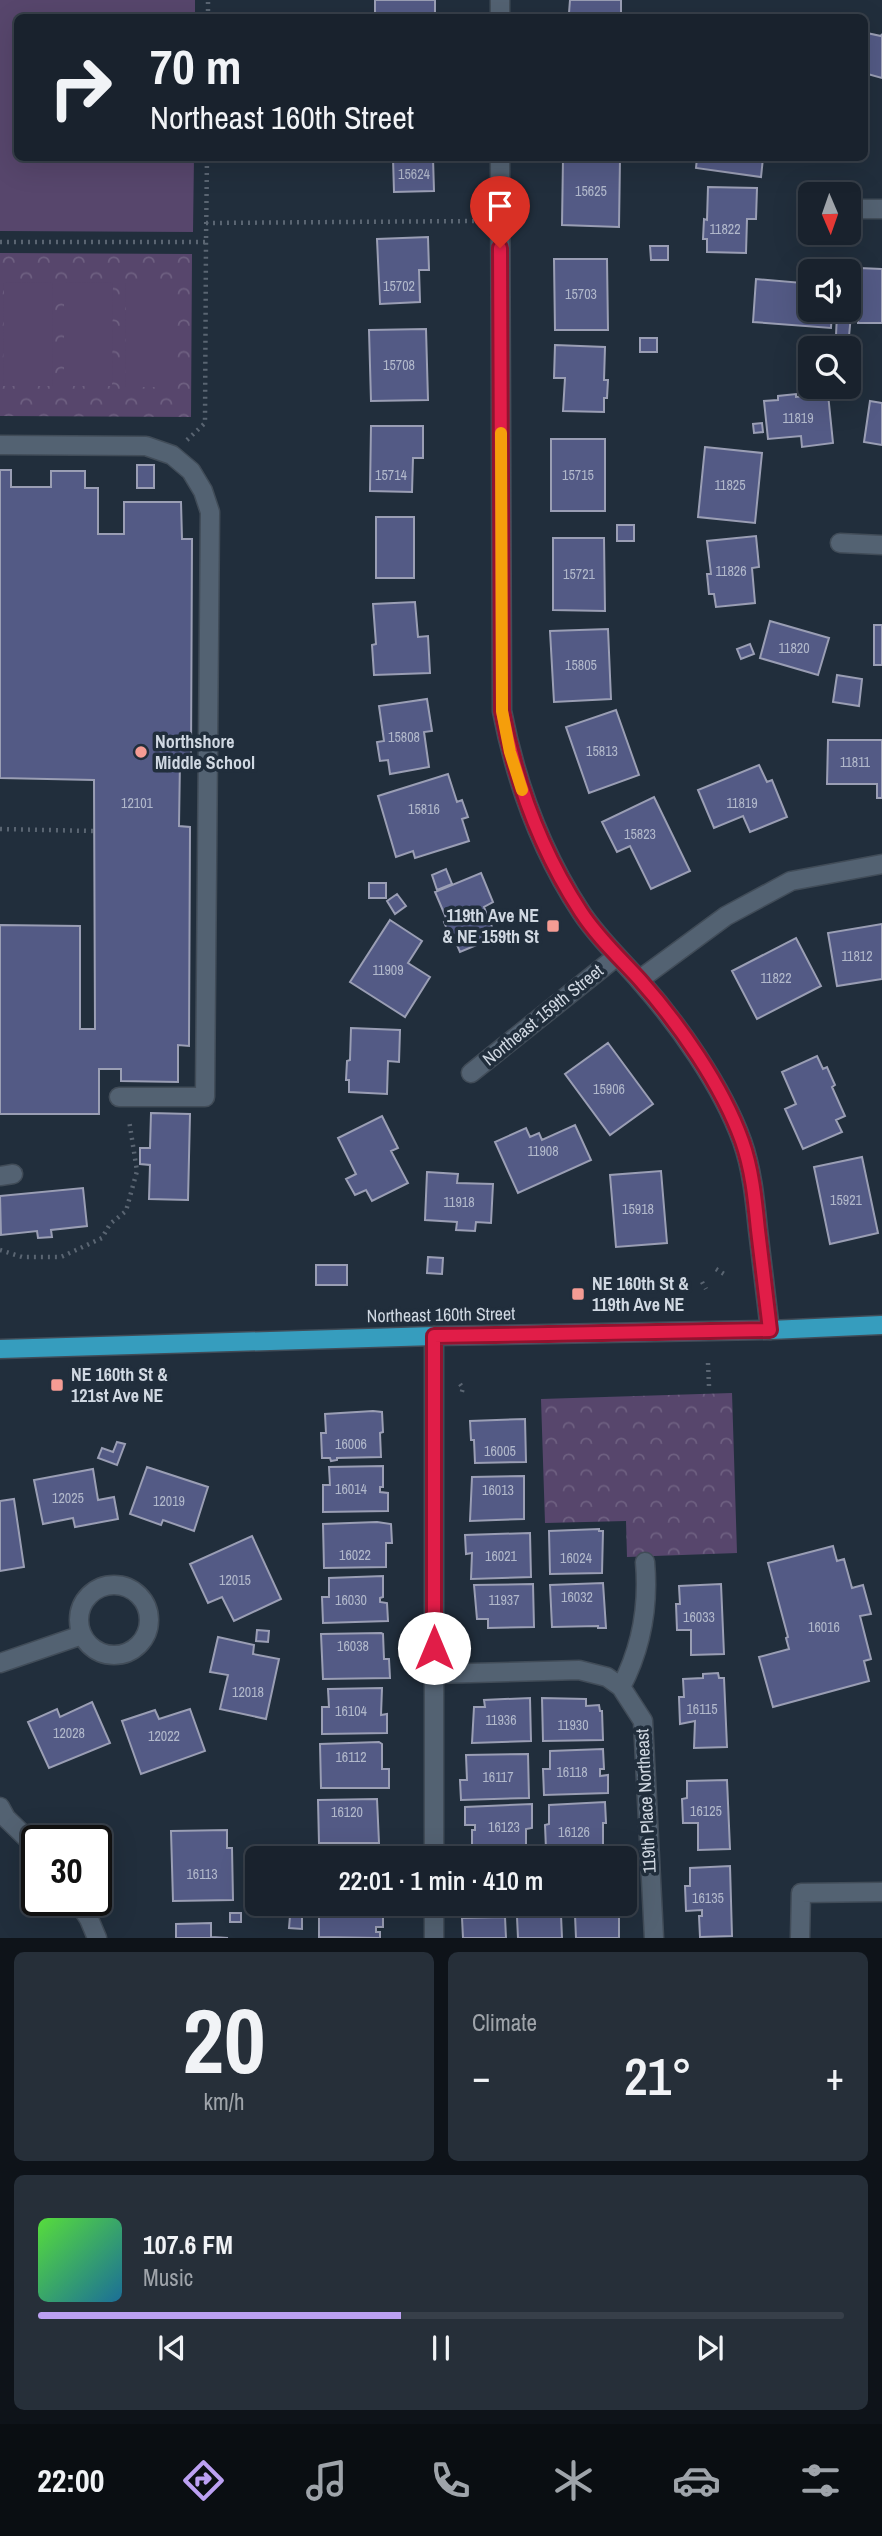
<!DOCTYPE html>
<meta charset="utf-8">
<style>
:root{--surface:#19222d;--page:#262f39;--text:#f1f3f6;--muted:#9fa4aa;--line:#373f49;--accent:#bca0f2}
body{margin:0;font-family:"Archivo Narrow",sans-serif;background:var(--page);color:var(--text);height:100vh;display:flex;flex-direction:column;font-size:26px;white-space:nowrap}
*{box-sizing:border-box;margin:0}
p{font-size:23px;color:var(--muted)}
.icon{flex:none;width:38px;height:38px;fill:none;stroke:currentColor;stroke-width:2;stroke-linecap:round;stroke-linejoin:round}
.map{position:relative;height:1938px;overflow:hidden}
.drawer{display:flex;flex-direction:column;gap:14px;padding:14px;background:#0e1319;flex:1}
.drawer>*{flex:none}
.banner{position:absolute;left:14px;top:14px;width:854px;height:147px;border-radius:10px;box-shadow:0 7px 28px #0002,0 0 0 2px var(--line);background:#19222d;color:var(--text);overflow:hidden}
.needle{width:46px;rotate:178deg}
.controls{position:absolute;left:798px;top:182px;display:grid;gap:14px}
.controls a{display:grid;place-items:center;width:63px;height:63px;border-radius:10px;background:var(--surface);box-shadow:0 7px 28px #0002,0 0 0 2px var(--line);font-size:35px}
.speed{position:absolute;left:21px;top:1825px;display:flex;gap:14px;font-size:35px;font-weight:700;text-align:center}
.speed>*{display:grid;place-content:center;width:91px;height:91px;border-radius:50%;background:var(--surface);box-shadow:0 7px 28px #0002,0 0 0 2px var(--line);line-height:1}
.speed .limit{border:4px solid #111;border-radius:10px;background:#fff;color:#111}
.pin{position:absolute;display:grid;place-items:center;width:60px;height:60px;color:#fff;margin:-72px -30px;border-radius:50% 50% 50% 0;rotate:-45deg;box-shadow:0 0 7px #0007}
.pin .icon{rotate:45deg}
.me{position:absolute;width:77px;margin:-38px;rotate:0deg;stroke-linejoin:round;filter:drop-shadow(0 0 5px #0008)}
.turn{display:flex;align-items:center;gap:24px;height:147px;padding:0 21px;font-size:32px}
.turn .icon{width:91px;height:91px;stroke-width:2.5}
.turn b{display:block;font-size:49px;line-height:60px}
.big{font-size:52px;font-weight:600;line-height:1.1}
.drawer .widget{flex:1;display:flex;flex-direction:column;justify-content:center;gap:10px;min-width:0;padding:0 24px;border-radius:10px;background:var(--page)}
.drawer .dial{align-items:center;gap:0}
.dial b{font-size:91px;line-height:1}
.song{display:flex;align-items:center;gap:21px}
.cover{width:84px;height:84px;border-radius:10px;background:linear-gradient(135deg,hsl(110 70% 55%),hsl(200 70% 35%))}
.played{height:7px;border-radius:4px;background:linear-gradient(90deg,var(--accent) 45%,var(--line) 45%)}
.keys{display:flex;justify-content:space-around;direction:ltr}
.heat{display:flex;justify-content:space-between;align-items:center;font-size:38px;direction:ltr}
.drawer .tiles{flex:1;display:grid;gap:14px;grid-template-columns:1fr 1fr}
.widget:last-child{grid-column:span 2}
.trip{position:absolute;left:245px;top:1846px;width:392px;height:70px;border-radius:10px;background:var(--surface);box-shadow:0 7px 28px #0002,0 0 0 2px var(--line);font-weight:600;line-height:70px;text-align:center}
.menu{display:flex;height:112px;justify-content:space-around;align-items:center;background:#0a0e12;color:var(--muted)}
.menu .icon{width:49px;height:49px}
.menu .active{color:var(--accent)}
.menu b{font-size:32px;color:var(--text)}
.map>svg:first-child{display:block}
.park{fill:url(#park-crowns)}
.pitch{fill:#57466c}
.building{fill:#535a85;stroke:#9a9eb4;stroke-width:2}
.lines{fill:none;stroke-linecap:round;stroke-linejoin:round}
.minor-casing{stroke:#414c58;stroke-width:21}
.major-casing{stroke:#414c58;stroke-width:21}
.path{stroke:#5a6572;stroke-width:4.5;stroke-dasharray:2 5;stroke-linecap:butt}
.minor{stroke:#536272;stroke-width:18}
.major{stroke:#369dbe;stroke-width:18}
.route-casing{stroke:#92132f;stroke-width:18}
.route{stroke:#e11d48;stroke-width:12}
.slow{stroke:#f59e0b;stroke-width:12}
.poi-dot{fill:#f59c94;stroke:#212e3c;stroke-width:2.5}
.labels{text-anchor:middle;stroke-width:7;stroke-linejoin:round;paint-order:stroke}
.number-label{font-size:14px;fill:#b1b8cb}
.poi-label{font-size:18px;font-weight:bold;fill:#d0d8e2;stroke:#212e3c;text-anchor:start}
.street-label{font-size:18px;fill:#d0d8e2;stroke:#212e3c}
</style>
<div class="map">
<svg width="882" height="1938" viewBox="0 0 882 1938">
<defs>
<pattern id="park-crowns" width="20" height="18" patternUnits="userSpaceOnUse" patternTransform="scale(1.75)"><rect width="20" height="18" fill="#57466c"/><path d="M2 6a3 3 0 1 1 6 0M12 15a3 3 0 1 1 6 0" fill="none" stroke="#6e6081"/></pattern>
</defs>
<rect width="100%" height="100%" fill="#212e3c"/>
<path class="park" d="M0,253L192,254L191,417L0,416Z
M732,1393L737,1553L627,1557L626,1521L545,1523L541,1399Z"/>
<path class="pitch" d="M0,0H195V17L18,18V158H194L193,232L0,231Z
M53,282L52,386H3L4,283Z
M113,282L112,386H64V283Z
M126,283H174V387H125Z"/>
<path class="building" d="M375,0H435V15L375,16Z
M570,0H621V18H574V14L569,13Z
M867,33L881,36L882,34V78L864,73V44Z
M353,158H374V162H353Z
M393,158H433L434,191L394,192Z
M563,158H620L619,227L562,225Z
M697,158H763L761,177L696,168Z
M708,187L757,188L756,219H747L746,253L707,252V239H703L704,219L707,220Z
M428,237L429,270H419L420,302L380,304L377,239Z
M650,246H668V260H651Z
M554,259H607L608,330H555Z
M804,267L835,270L810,271V310H832L831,328L753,322L756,279L802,283Z
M859,268L882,269V323H858Z
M837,314L851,315L849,336L836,335Z
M426,329L428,400L371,401L369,330Z
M640,338H657V352H640Z
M555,345L605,347L604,380H608L607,398H604V412L563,411L565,378H554Z
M796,394V397L828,394L833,443L802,447L801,436L768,439L764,401L778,400V396Z
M870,401L882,403V445L864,442Z
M762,423L763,432L754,433L753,424Z
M371,426H423V458H413L412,492L370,491Z
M551,439H605V511H551Z
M705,447L762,453L755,523L698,517Z
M137,465H154V488H137Z
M0,470H11V487H51V471H85V488H98V534H124V502H181L182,539H192L191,759H180L179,826L190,827L189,1046L178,1045V1082L121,1081V1069H99V1114H0V925L80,926V1029H95L94,780L0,778Z
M376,517H414V578H376Z
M617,525H634V541H617Z
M756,536L759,567L752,568L755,603L716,607L714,594H709L707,574H711L707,541Z
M553,538H604L605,611L553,610Z
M415,602L418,637L428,636L430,673L374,675L372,645L376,644L373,604Z
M770,621L829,638L818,675L760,658Z
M874,625H882V665H874Z
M608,629L611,699L554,702L550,631Z
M750,644L754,654L741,659L737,649Z
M837,675L862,679L859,706L833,702Z
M427,699L432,731L424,732L429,767L390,774L388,760L380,761L377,742L384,741L379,706Z
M616,710L639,775L589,793L566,727Z
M828,740H882V798H877V784H827Z
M759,765L767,782L772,780L787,817L750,832L743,816L714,828L698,790Z
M448,774L457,802L462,800L468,817L462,819L469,841L415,858L413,851L396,857L378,796Z
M654,797L690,871L651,889L630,846L617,852L602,822Z
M446,869L452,884L437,890L432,875Z
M481,873L493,902L484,907L496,937L460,952L454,938L451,939L444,922L447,920L435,892Z
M369,883H386V898H369Z
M397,894L406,906L395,914L387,901Z
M390,920L422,941L408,963L430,977L405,1017L350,982Z
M882,924V979L837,986L828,933Z
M796,938L821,986L757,1019L732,971Z
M351,1028L400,1030L399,1062L388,1061L387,1094L349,1092V1080H346L347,1061L350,1060Z
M608,1043L653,1104L610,1135L565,1074Z
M817,1056L823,1069L827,1067L835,1085L832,1087L845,1116L836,1120L842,1132L803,1149L785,1109L796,1104L782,1072Z
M151,1113L190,1114L188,1200L149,1199L150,1165L140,1164V1148H150Z
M382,1116L398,1148L391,1151L408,1183L372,1201L366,1190L355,1195L346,1179L356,1174L338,1138Z
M575,1125L591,1160L518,1193L495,1142L526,1128L530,1137L539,1133L542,1140Z
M862,1157L878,1233L830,1244L814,1167Z
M661,1171L667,1243L616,1247L610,1175Z
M427,1172L458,1174L457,1183L493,1184L491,1223L476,1222L475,1231L456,1230L457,1222L425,1220Z
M83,1188L87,1226L51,1230L52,1237L38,1238L37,1231L1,1235L0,1196Z
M428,1257L443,1258L442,1274L427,1273Z
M316,1265H347V1285H316Z
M373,1411L382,1412L383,1432L380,1433L381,1457L337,1458V1460L331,1461L330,1458H322L321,1433H326L325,1414Z
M525,1419L526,1462L475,1463L474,1440H471L470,1421Z
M117,1442L125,1444L117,1465L98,1458L102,1448L113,1452Z
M383,1466V1487H380V1492L388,1493V1511L323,1512V1485H330L329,1467Z
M147,1467L208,1487L194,1531L163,1520L161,1525L130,1514Z
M93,1469L98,1500L114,1497L118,1519L75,1527L73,1518L43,1524L34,1480Z
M524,1476V1519L470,1521L472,1477Z
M14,1499L24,1567L0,1571V1501Z
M377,1522L391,1524L392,1543H386V1567L324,1568L323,1524Z
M599,1529V1531H603L602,1573L550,1574L549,1531Z
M530,1533L531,1577L471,1579L472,1553L466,1554L465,1535Z
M252,1536L281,1599L234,1621L222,1597L208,1603L190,1564Z
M833,1546L837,1561L844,1559L852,1588L863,1585L871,1614L860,1616L871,1659L864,1661L869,1681L773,1707L759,1657L789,1649L786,1638L788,1637L768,1563Z
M383,1576V1597L380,1598V1602L387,1603L388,1621L323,1623L322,1597H329V1578Z
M603,1583L606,1628H598V1626L552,1627L550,1585Z
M533,1584L534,1627L488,1628V1619H477L474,1585Z
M721,1584L724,1654L691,1655V1630H677L676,1604H680L679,1586Z
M257,1630L269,1631L268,1642L256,1641Z
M381,1633L383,1634L384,1659H389L390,1678L323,1679L321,1634Z
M218,1637L254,1645L253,1654L279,1659L266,1719L220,1709L228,1675L210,1672Z
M718,1673L719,1678H724L727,1747L694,1748L695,1721L680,1724L679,1697H684L683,1679L703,1678V1674Z
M382,1688L381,1715L387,1714V1733L322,1734V1707H329L328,1689Z
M530,1698L531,1741L472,1743L474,1707H485L484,1700Z
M542,1698L586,1699V1706L599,1705L600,1711H602L603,1740L543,1741Z
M92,1702L110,1743L49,1768L28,1722L57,1709L60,1717Z
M190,1709L205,1751L141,1774L122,1721L155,1710L159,1719Z
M379,1742L382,1744V1769H389V1788H321L320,1744Z
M603,1749L604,1769H600V1776L608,1775V1793L544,1795L543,1769H550V1751Z
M528,1754L529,1798L461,1800L460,1780H467L466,1755Z
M727,1780L730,1849L698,1850V1823H683L682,1799L687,1798V1781Z
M377,1799L379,1843H319L318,1800Z
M605,1802L606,1823H603V1847L546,1849L545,1825L549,1824V1805Z
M532,1804V1828L526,1829V1849L472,1850V1830H475V1825H465V1807Z
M227,1830V1848H232L233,1900L173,1901L171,1831Z
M371,1853L374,1854V1858H316V1855Z
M730,1866L732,1936L700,1937L699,1916H702V1910L686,1911L685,1886H690V1868Z
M465,1904H530V1905L473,1906Z
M319,1909H383V1927H376V1932H380V1938L319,1937Z
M230,1913H241V1922H230Z
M619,1913V1938H576L575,1915Z
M561,1915L562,1938H518L517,1917Z
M290,1916H302V1929L289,1928Z
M505,1917L506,1938H463L462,1918Z
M211,1923V1937L228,1938H176V1924Z"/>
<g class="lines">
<g class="minor-casing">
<path id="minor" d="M500,18V0
M500,158L502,711C516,783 541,851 581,912C598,938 620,958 640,981C678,1024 722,1086 742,1141C752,1169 755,1200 758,1230C762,1263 766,1296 770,1330
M849,209H882
M0,445L146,446L172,455L191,471L203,491L210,512L205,1097H119
M840,543L882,545
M639,980L726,916L791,881L882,864
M471,1073L616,957
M0,1176L13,1174
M434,1336V1858
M79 1620a35 35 0 1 1 70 0a35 35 0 1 1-70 0Z
M0,1663L82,1635
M434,1674L579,1670L607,1677L621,1687L643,1721L654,1938
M621,1687C642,1647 649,1607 645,1562
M0,1807L6,1818L37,1848
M77,1900L89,1919L97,1938
M434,1938V1904
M800,1938L801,1893L882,1892"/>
</g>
<g class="major-casing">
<path id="major" d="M0,1349L434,1336L770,1330L882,1325"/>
</g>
<path class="path" d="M208,18V0
M206,223L478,221
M0,242H206L207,158
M187,440L205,423L206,242
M0,829L94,831
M0,1250L22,1257H61L102,1238L110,1224L126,1211L137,1171L129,1120
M716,1269L724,1274
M702,1282L706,1289
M708,1363L709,1386
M460,1384L463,1388L461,1395"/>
<use href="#minor" class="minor"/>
<use href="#major" class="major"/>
</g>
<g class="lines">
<g class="route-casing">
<path id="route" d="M434,1648V1336L770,1330C766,1296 762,1263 758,1230C755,1200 752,1169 742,1141C722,1085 679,1024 640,980C620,958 598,938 581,912C541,851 516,783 502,711L500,248"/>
</g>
<use href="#route" class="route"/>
<path class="slow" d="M501,433L502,711L510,752L522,790"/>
</g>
<g class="poi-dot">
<circle cx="141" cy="752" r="7"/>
<rect x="546" y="919" width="14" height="14" rx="3.5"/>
<rect x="571" y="1287" width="14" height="14" rx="3.5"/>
<rect x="50" y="1378" width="14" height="14" rx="3.5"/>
</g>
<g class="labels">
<g class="number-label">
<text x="414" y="179">15624</text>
<text x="591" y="196">15625</text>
<text x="725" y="234">11822</text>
<text x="399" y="291">15702</text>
<text x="581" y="299">15703</text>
<text x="399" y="370">15708</text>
<text x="798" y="423">11819</text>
<text x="391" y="480">15714</text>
<text x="578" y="480">15715</text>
<text x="730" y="490">11825</text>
<text x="731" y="576">11826</text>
<text x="579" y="579">15721</text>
<text x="794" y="653">11820</text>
<text x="581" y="670">15805</text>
<text x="404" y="742">15808</text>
<text x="602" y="756">15813</text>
<text x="855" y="767">11811</text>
<text x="137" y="808">12101</text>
<text x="742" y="808">11819</text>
<text x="424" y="814">15816</text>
<text x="640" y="839">15823</text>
<text x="857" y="961">11812</text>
<text x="388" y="975">11909</text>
<text x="776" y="983">11822</text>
<text x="609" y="1094">15906</text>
<text x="543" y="1156">11908</text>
<text x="846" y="1205">15921</text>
<text x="459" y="1207">11918</text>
<text x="638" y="1214">15918</text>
<text x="351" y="1449">16006</text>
<text x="500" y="1456">16005</text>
<text x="351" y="1494">16014</text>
<text x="498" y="1495">16013</text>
<text x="68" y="1503">12025</text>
<text x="169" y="1506">12019</text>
<text x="355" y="1560">16022</text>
<text x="501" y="1561">16021</text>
<text x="576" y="1563">16024</text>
<text x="235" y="1585">12015</text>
<text x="577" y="1602">16032</text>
<text x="351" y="1605">16030</text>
<text x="504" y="1605">11937</text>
<text x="699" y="1622">16033</text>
<text x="824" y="1632">16016</text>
<text x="353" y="1651">16038</text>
<text x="248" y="1697">12018</text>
<text x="702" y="1714">16115</text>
<text x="351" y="1716">16104</text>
<text x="501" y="1725">11936</text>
<text x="573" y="1730">11930</text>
<text x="69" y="1738">12028</text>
<text x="164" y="1741">12022</text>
<text x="351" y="1762">16112</text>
<text x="572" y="1777">16118</text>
<text x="498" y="1782">16117</text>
<text x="706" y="1816">16125</text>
<text x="347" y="1817">16120</text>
<text x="504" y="1832">16123</text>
<text x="574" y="1837">16126</text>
<text x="202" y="1879">16113</text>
<text x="708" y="1903">16135</text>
</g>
<g class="poi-label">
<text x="155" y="748">Northshore<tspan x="155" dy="21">Middle School</tspan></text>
<text x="539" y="922" text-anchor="end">119th Ave NE<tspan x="539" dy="21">&amp; NE 159th St</tspan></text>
<text x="592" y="1290">NE 160th St &amp;<tspan x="592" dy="21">119th Ave NE</tspan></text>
<text x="71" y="1381">NE 160th St &amp;<tspan x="71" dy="21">121st Ave NE</tspan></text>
</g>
<g class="street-label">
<text transform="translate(543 1015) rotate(-39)" y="6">Northeast 159th Street</text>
<text transform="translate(441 1315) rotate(-1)" y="6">Northeast 160th Street</text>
<text transform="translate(646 1801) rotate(-93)" y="6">119th Place Northeast</text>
</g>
</g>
</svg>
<div class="controls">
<a><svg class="needle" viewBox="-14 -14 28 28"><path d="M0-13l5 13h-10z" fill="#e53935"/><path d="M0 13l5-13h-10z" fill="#9fa4aa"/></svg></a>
<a><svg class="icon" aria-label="sound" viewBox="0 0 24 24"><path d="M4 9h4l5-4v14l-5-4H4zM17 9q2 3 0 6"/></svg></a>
<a><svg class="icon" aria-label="search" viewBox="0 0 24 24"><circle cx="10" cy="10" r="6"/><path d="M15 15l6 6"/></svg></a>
</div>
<div class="speed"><div class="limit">30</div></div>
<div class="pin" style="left:500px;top:248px;background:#d93025"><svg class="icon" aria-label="arrive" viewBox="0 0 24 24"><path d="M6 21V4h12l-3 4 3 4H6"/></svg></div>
<svg class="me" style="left:434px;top:1648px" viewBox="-20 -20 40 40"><circle r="19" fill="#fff"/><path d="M0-13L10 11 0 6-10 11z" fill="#e11d48"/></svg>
<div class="trip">22:01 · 1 min · 410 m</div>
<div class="banner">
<div class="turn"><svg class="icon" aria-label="right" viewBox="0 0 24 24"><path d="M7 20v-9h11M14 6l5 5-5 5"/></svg><div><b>70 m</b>Northeast 160th Street</div></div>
</div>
</div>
<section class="drawer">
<div class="tiles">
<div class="widget dial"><b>20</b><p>km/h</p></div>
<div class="widget"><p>Climate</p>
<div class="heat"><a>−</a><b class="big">21°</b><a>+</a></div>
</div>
<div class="widget">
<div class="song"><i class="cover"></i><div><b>107.6 FM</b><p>Music</p></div></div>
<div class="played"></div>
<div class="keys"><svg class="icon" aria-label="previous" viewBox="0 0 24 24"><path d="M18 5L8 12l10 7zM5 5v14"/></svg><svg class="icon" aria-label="pause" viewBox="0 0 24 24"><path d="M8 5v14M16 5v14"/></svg><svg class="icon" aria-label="next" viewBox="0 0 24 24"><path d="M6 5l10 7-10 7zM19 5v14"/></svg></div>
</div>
</div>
</section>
<nav class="menu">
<b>22:00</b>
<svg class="icon active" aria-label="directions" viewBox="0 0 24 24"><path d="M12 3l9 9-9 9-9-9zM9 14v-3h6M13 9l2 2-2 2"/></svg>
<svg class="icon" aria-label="music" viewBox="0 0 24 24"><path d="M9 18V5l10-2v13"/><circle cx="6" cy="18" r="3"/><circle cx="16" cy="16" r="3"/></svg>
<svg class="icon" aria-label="phone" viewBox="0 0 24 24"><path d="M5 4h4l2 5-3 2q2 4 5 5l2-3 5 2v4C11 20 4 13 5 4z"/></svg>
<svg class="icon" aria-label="climate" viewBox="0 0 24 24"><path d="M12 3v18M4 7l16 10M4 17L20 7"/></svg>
<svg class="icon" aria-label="car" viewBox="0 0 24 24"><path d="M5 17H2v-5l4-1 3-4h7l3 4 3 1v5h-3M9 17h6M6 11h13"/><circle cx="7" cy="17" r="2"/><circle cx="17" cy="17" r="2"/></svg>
<svg class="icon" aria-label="filters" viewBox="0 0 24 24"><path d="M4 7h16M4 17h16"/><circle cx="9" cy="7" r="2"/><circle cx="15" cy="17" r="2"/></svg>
</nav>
